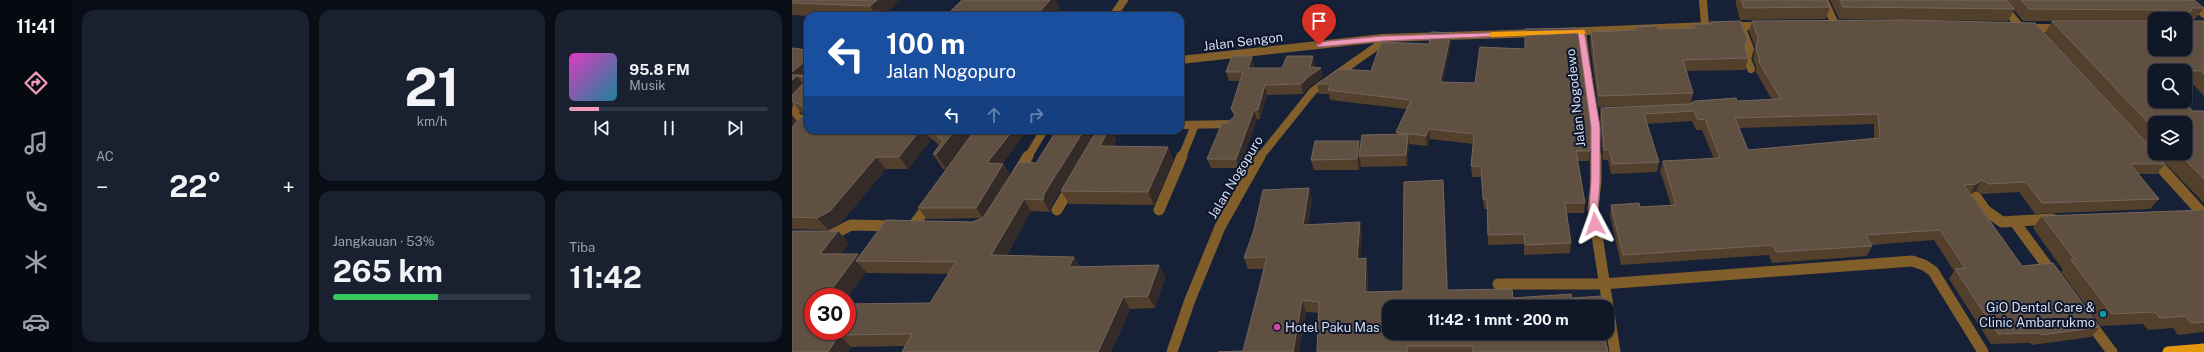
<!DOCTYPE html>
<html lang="id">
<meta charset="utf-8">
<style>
:root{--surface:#101828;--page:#192130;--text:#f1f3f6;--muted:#9ca0a8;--line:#303745;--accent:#ef9ab8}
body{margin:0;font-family:"Public Sans",sans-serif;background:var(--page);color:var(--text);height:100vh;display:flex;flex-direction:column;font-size:15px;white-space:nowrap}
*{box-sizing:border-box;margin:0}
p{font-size:13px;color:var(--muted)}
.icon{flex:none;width:22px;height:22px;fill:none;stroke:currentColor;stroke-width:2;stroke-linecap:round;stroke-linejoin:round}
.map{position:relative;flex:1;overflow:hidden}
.sheet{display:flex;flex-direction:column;gap:10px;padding:10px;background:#090d16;width:720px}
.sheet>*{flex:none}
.top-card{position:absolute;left:12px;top:12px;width:380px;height:122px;border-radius:12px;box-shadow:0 1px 3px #0004,0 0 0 1px var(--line);background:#1a4fa0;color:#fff;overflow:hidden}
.controls{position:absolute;left:1356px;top:12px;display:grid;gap:8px}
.controls a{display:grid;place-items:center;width:44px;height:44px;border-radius:8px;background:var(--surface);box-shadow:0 1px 3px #0004,0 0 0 1px var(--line);font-size:20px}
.speed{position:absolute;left:12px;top:288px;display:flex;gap:8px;font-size:20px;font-weight:700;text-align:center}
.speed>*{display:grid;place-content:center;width:52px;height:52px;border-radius:50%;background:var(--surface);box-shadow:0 1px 3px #0004,0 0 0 1px var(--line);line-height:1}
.speed .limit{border:6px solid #d22;background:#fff;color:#111}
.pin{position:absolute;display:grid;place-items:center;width:34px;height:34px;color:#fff;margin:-41px -17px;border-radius:50% 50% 50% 0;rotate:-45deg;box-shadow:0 0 4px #0007}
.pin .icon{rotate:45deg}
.me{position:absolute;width:44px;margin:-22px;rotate:356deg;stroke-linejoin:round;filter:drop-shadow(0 0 3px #0008)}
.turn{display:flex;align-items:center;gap:14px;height:84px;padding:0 16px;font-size:18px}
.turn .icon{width:52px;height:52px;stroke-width:2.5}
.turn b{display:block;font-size:28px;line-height:34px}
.lanes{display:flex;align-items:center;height:38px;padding:0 16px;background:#0003;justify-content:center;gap:20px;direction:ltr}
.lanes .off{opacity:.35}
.big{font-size:30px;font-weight:700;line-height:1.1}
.sheet .widget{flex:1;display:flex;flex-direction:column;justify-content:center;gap:6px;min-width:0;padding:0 14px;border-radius:12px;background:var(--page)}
.sheet .dial{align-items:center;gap:0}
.dial b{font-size:52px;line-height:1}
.song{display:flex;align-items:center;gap:12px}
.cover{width:48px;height:48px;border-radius:6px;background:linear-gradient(135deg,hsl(310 70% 55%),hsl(190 70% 35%))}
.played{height:4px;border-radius:2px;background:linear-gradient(90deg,var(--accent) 15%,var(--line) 15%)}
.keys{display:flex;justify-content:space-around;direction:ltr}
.heat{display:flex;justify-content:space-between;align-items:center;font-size:22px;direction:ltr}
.charge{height:6px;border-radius:3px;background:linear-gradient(90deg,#34c759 53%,var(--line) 0)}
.sheet .tiles{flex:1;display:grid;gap:10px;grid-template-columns:repeat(3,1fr)}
.widget:first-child{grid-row:span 2}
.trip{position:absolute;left:590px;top:300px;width:232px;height:40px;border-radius:12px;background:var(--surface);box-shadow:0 1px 3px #0004,0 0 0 1px var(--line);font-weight:700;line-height:40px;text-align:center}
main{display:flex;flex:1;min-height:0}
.dock{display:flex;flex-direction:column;width:72px;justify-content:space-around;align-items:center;background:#060a10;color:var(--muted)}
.dock .icon{width:28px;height:28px}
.dock .active{color:var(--accent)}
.dock b{font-size:18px;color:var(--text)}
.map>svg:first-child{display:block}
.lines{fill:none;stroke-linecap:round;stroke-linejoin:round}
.minor-far1{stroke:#815e2a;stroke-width:8}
.minor{stroke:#815e2a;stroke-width:11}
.major{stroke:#e4990c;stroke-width:11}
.wall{fill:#523f2c;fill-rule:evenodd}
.shaded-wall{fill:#342b28}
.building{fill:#605041;stroke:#73665c;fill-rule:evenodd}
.route{fill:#ef9ab8;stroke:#9b6478}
.slow{fill:#f59e0b}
.culture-dot{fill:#0f9aa8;stroke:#0d162c;stroke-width:1.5}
.hotel-dot{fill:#d1479c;stroke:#0d162c;stroke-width:1.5}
.labels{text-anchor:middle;stroke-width:4;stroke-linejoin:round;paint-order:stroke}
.street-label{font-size:13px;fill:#d6dded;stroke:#0d162c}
.poi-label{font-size:13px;fill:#d6dded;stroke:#0d162c;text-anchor:end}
</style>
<main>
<nav class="dock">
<b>11:41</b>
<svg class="icon active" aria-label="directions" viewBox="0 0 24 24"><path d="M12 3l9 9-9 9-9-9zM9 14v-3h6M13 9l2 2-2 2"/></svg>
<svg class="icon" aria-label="music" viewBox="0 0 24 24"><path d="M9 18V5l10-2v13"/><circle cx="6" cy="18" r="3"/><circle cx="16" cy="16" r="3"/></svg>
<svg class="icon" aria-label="phone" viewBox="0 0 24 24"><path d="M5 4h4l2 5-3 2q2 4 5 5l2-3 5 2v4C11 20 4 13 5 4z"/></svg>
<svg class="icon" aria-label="climate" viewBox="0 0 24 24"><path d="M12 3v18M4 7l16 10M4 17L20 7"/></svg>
<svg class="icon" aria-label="car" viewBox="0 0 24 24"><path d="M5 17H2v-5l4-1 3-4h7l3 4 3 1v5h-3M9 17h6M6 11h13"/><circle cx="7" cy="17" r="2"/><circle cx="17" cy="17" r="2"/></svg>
</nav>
<section class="sheet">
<div class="tiles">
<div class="widget"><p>AC</p>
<div class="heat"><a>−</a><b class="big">22°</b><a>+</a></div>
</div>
<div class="widget dial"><b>21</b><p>km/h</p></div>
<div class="widget">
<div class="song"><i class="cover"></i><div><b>95.8 FM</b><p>Musik</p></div></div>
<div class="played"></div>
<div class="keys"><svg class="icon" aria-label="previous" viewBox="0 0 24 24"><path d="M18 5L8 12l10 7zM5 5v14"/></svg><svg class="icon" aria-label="pause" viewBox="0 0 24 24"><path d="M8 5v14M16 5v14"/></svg><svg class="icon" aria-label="next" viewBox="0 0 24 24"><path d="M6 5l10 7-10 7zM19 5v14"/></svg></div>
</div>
<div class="widget"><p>Jangkauan · 53%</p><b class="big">265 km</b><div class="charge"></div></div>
<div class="widget"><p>Tiba</p><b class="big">11:42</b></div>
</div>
</section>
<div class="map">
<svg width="1412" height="352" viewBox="0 0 1412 352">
<rect width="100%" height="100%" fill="#162036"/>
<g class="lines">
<path class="minor-far1" d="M911,0L913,26
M1032,0L1043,24
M1206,0L1229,28
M1395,0L1412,14
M321,16L332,0
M937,26H971
M950,28L958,49L955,59L959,69
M1235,28H1269
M790,31L803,127L804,157
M771,32L915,26
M388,60L590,38L747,33
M16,93L5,104L3,116L16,122
M388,125L441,124
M236,157L252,130
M390,157L403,125
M468,157L521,91L588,44L590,38"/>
<path class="minor" d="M804,156V181L801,209L823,352
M1361,159L1412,215
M225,174L236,156
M1184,197L1193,210L1210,222L1260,219
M265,210L280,185
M367,210L390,156
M1222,221L1261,274
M121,226L138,203
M36,237L59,225L104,226
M706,284H811L1120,261L1132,265L1141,271L1191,352
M1296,320L1320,352
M380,352L398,300L428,227L468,156"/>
<path class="major" d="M1376,352L1412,349"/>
</g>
<path class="wall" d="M0,0H108L90,16H16L0,15Z
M944,0H1035L1038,7L1034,19L948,20L944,5Z
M1038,0H1402L1412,8L1403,19L1399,20L1401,21H1412V96L1400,83H1393V71H1363V101L1401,111H1412V203L1369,159L1373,164L1365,174H1346L1367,199L1358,209L1243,214L1227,192L1190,194L1184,190L1179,194L1230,266L1308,327L1299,337L1240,345L1238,343L1199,344L1157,279L1162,271L1142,240L1079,245L1080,246L1075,256L980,263L977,255L829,265L818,215L819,205L848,207L879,205L868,171L871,161L922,159L910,130H904L900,121L855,124L867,162L865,172L819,174L816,160H811L808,119L809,108L897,105L806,107L798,44L799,32L843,30L844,27L866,29L902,28V24H918V22L953,49L956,58L953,70L894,71L901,93L899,104L945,101L980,100L964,72V67L961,59L963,47L957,31L960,21L1314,99L1253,33L1260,21H1231L1222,10L1216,21L1047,19ZM1363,19H1393L1363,49ZM1363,123L1393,153H1363ZM1082,124V138L956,150L947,128Z
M784,34L799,142L797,161H785L793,203L792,213H774L779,243L778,253L732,255V244L696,245L695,209H692L689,177H680L679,166L681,144L638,139L635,146L617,144L615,166L569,167L568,162L567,170H522L519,160L568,146L605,134L604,132L615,109L538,100L537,94H527L525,84L579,71L637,44L659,42L651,82L683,83L733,49Z
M0,48L16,50V116L9,113L1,102L0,105Z
M460,56L462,66V68H490L523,65V67L531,77L518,86L511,94L475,95L468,119H465L447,168H419L415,159L435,123L442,117L439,109L448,81H437L434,72Z
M0,115L5,121L9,117H16V130H181L182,131L183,130H233L234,132L210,164H211L218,174L202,200L227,162L244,163L265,130H295L300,139L305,130H320L324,140L321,146L376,147L381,160L362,205L277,204L269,191L296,146L259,206L258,212L239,211L215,255L282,257L288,267L367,265L373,277L363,308L338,309L319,352H110L113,346L59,347L56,352H0V231H46L57,243L49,254H66L68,256L94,220L180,222L189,218L135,219L126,208L172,146L154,169H151L141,154L147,145L133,134L138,141L116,169H94L49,223L36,230L0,229ZM74,272L75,273L156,274L138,303L55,304V331H21V297H55Z
M517,188L520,200L516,224L570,233L568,259L576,270V292L611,291L652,191L656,290L597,307L816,352H525L526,313L514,312L507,352H426L451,351L472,269H456L452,258Z
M1412,210V332L1386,335L1381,328L1356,330L1351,324L1309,326L1269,272L1271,270L1241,228L1250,216Z"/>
<path class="shaded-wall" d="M85,0H108L90,16H85L78,6Z
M258,0H264L268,8L260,16H244Z
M659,33V42L649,92L648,82Z
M460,56L462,66L458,77L456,68Z
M521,56L523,65L521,73L529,68L531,77L518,86L511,94L509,84L518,67Z
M16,59V79L5,76L14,88L0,101V72Z
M473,85L475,95L468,119L466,110Z
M16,105V114L12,109Z
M462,110L465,119L447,168L444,159Z
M0,115L8,125L0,133Z
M637,129L638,139L635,146L634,136Z
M128,130H130L138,141L116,169L107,157Z
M163,130H181L183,132L154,169L144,154Z
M221,130H233L234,132L202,174L195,163Z
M292,130H295L300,139L259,206L258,212L251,200L252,194Z
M316,130H320L324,140L314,159L308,146Z
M616,134L617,145L615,166L614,155Z
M567,141L569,151L567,156L568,162L567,170L565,159Z
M376,147L381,160L362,205L356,192Z
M84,157L94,169L49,223L36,230L25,218Z
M211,164L218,174L191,218L184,208Z
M651,180L652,191L656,301L655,290Z
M1190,180L1184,190L1178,194L1184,184Z
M517,188L520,200L514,236L511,225Z
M232,199L239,211L208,267L199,255Z
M568,222L570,233L567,270L565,259Z
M46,231L57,243L40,266L28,254Z
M66,254L73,261H64L74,272L55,297H34Z
M282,257L289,269L277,267Z
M574,258L576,270L575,304L573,292Z
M367,265L373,277L363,308L356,296Z
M331,297L338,309L319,352H306Z
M510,300L514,312L507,352H501Z
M47,335L59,347L56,352H36Z"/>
<path class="building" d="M0,0H85L78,6L0,3Z
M170,0H258L244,16H154Z
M949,0H1035L1038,7L952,8Z
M1048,0H1215L1222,9L1051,7Z
M1229,0H1402L1412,8H1398L1400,10L1396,13L1397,18L1401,21H1412V74L1409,71L1356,69L1363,76V101H1391L1401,111H1412V179L1386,153H1393V123H1363V130L1260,21H1363V49H1393V19H1374L1377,18L1374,10L1237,9Z
M1111,20L1243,23L1363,152V153L1373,164H1338L1367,199L1250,203L1234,182L1197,184L1190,180L1184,184L1172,185L1230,266L1261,263L1308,327L1249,335L1247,333L1206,334L1163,269L1173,268L1148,230L1074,235L1080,246L984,252L981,245L831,255L819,205L847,203L848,207L884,205L871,161L928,158L913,119L906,120L902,111L852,114L867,162L821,164L817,150H812L809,108L898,104L903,101L944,98L945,101L989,99L967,62V57L964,49L966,37L960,21ZM1086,114L1088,138L956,150L943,118Z
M948,21L955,38L953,49L956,58L891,60L901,93L807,96L799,32L845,30L844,27L865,26L866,29L904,28L902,24H919L918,22Z
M784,28V34H787L798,117L799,142L798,151H784L793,203H773L779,243L733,245L732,234L696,235L695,199H691L689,167L679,166L682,134L637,129L634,136L604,132L619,100L536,90L539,84H525L547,69L579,71L589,42L637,44L639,32H642L659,33L648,82L683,83L688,47L733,49V29Z
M0,48L16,50V59L0,72Z
M440,56H460L456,68H490L495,56H521L518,67L529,68L516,77L509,84L473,85L466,110H462L444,159H415L430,123H435L444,115L439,109L451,72H434Z
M0,75H16V105L12,109L9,105L0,101V95L12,83L11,77L5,76L0,80Z
M9,117H16V130H128L107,157H84L38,211L25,218L0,217V127Z
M137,130H163L144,154H141L151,141Z
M183,130H221L195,163L211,164L184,208H126Z
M265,130H292L252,194L251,200L232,199L199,255L282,257L277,267L367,265L356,296L331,297L306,352H110L120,334L47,335L36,352H0V231H46L28,254H66L34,297H21V331H55V304L138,303L164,262L64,261L94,220L180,222L191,218L227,162L244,163Z
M305,130H316L308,146L376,147L356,192L269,191Z
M616,134L614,155L567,156L570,135Z
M523,141H567L565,159L519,160Z
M651,180L655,290L720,289L721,298L779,294L780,298L811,296L813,307H597V333H812L816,352H681V346H615V352H525L527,302L510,300L501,352H426L451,351L475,257L452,258L462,230L471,190L517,188L511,225L568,222L565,259L574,258L573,292L611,291L612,182Z
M1412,210V322L1399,323L1393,316L1368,318L1363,312L1320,314L1279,260H1283L1250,216Z"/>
<path class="route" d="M792,30L808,127V181L806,209L808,224L803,228L798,224L797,209L799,181V127L786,33L590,41L527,47L524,45L527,42L590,36Z"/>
<path class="slow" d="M792,30L794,33L790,35L786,33L700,37L696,34L700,32Z"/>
<circle class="culture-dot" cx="1311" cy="314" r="4"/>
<circle class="hotel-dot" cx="485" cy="327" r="4"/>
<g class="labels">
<g class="street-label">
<text transform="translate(451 41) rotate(-7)" y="5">Jalan Sengon</text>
<text transform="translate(783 98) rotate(-96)" y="5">Jalan Nogodewo</text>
<text transform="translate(443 177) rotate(-59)" y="5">Jalan Nogopuro</text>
</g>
<g class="poi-label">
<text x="1303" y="312">GiO Dental Care &amp;<tspan x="1303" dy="15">Clinic Ambarrukmo</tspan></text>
<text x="493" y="332" text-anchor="start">Hotel Paku Mas</text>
</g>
</g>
</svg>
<div class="controls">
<a><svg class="icon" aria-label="sound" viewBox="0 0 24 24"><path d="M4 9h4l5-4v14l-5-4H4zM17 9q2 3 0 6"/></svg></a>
<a><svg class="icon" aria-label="search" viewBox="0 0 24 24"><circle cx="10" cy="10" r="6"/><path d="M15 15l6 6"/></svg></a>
<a><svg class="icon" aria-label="layers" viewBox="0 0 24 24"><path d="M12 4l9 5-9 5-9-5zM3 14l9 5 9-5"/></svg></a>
</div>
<div class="speed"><div class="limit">30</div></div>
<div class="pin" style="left:527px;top:45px;background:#d93025"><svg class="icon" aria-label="arrive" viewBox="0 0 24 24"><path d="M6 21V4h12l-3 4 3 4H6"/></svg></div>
<svg class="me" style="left:803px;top:224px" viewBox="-20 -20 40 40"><path d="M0-17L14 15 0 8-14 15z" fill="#ef9ab8" stroke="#fff" stroke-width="4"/></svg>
<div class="trip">11:42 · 1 mnt · 200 m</div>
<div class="top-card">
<div class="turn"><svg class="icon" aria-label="left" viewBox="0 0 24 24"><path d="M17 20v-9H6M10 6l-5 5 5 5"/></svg><div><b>100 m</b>Jalan Nogopuro</div></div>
<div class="lanes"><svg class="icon" aria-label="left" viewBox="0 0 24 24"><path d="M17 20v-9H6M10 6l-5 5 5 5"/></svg><svg class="icon off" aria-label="ahead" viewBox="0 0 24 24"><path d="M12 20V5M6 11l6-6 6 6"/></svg><svg class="icon off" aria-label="right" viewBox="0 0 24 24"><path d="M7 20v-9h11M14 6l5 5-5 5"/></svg></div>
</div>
</div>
</main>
